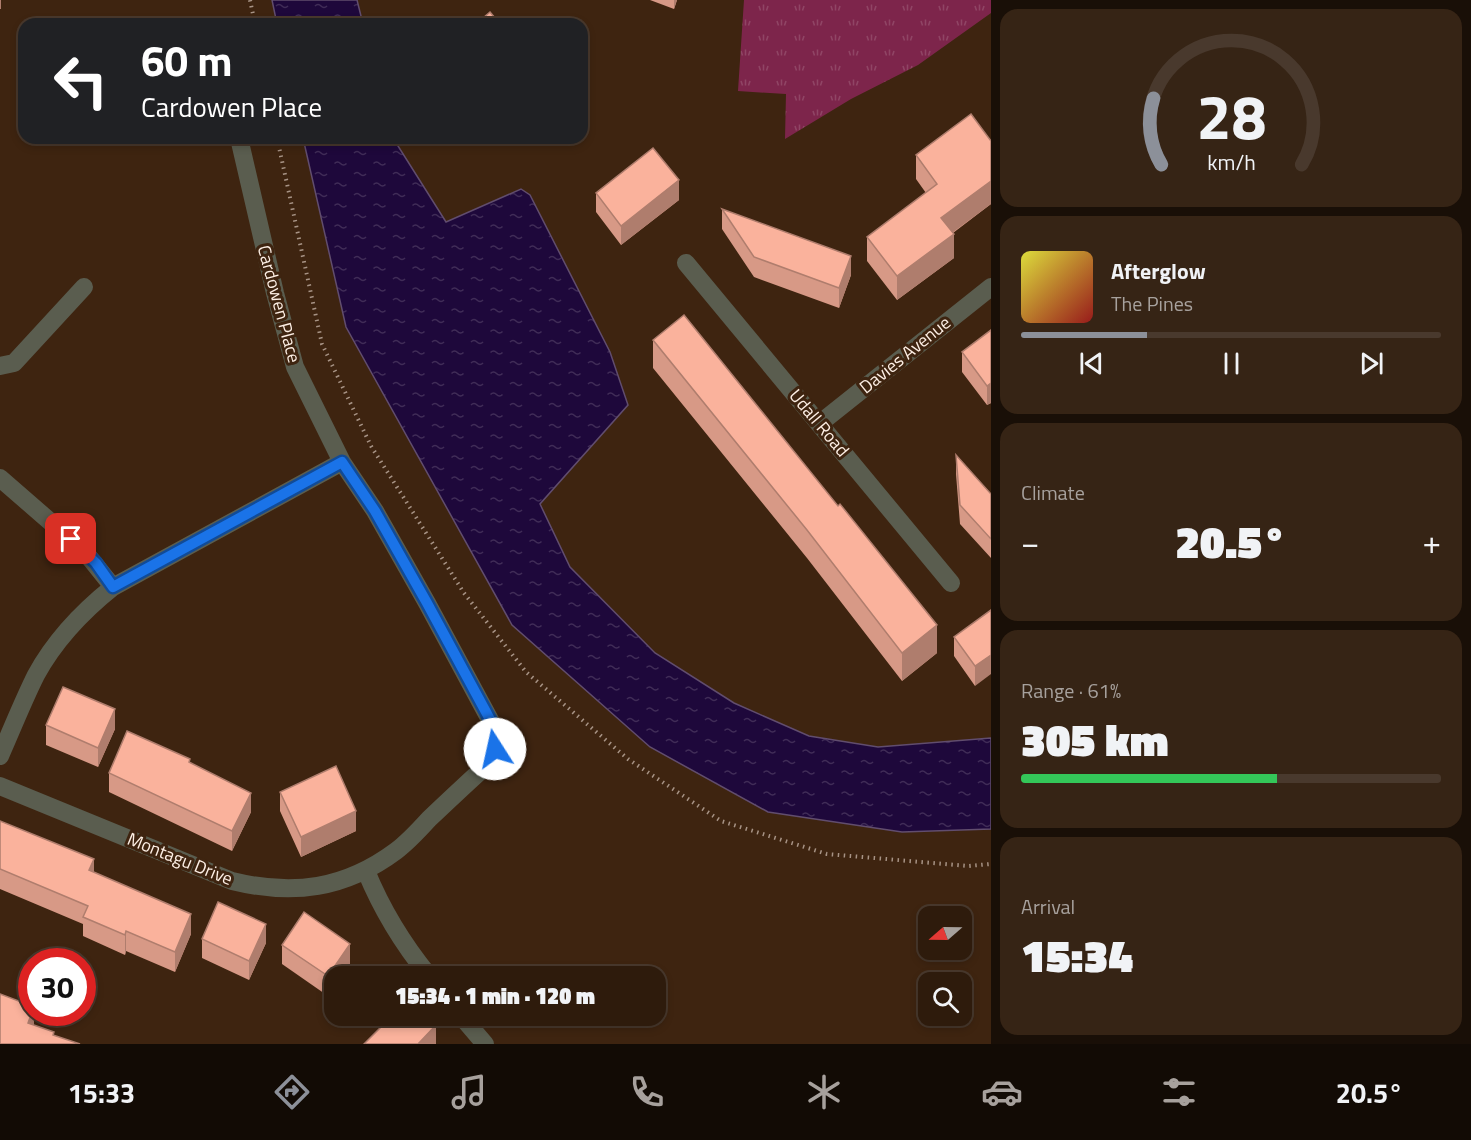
<!DOCTYPE html>
<meta charset="utf-8">
<style>
:root{--surface:#2e1b0c;--page:#362415;--text:#f1f3f6;--muted:#a7a19d;--line:#49392d;--accent:#8c9099}
body{margin:0;font-family:"Titillium Web",sans-serif;background:var(--page);color:var(--text);height:100vh;display:flex;flex-direction:column;font-size:22px;white-space:nowrap}
*{box-sizing:border-box;margin:0}
p{font-size:20px;color:var(--muted)}
.icon{flex:none;width:33px;height:33px;fill:none;stroke:currentColor;stroke-width:2;stroke-linecap:round;stroke-linejoin:round}
.map{position:relative;flex:1;overflow:hidden}
.side{display:flex;flex-direction:column;gap:9px;padding:9px;background:#190f07;width:480px}
.side>*{flex:none}
.banner{position:absolute;left:18px;top:18px;width:570px;height:126px;border-radius:18px;box-shadow:0 3px 9px #0003,0 0 0 2px var(--line);background:#202124;color:#fff;overflow:hidden}
.needle{width:39px;rotate:250deg}
.fabs{position:absolute;left:918px;top:906px;display:grid;gap:12px}
.fabs a{display:grid;place-items:center;width:54px;height:54px;border-radius:12px;background:var(--surface);box-shadow:0 3px 9px #0003,0 0 0 2px var(--line);font-size:30px}
.speed{position:absolute;left:18px;top:948px;display:flex;gap:12px;font-size:30px;font-weight:700;text-align:center}
.speed>*{display:grid;place-content:center;width:78px;height:78px;border-radius:50%;background:var(--surface);box-shadow:0 3px 9px #0003,0 0 0 2px var(--line);line-height:1}
.speed .limit{border:9px solid #d22;background:#fff;color:#111}
.pin{position:absolute;display:grid;place-items:center;width:51px;height:51px;color:#fff;margin:-26px;border-radius:12px;box-shadow:0 3px 9px #0006}
.me{position:absolute;width:66px;margin:-33px;rotate:350deg;stroke-linejoin:round;filter:drop-shadow(0 0 4px #0008)}
.turn{display:flex;align-items:center;gap:21px;height:126px;padding:0 24px;font-size:27px}
.turn .icon{width:78px;height:78px;stroke-width:2.5}
.turn b{display:block;font-size:42px;line-height:51px}
.big{font-size:45px;font-weight:800;line-height:1.1}
.side .card{flex:1;display:flex;flex-direction:column;justify-content:center;gap:9px;min-width:0;padding:0 21px;border-radius:18px;background:var(--page)}
.side .dial{align-items:center;gap:0}
.dial svg{height:156px;overflow:visible;fill:none;stroke:var(--line);stroke-width:7;stroke-linecap:round;text-anchor:middle}
.dial text{fill:var(--text);stroke:none}
.song{display:flex;align-items:center;gap:18px}
.cover{width:72px;height:72px;border-radius:9px;background:linear-gradient(135deg,hsl(60 70% 55%),hsl(0 70% 35%))}
.played{height:6px;border-radius:3px;background:linear-gradient(90deg,var(--accent) 30%,var(--line) 30%)}
.keys{display:flex;justify-content:space-around;direction:ltr}
.heat{display:flex;justify-content:space-between;align-items:center;font-size:33px;direction:ltr}
.charge{height:9px;border-radius:4px;background:linear-gradient(90deg,#34c759 61%,var(--line) 0)}
.trip{position:absolute;left:324px;top:966px;width:342px;height:60px;border-radius:18px;background:var(--surface);box-shadow:0 3px 9px #0003,0 0 0 2px var(--line);font-weight:800;line-height:60px;text-align:center}
.tabs{display:flex;height:96px;justify-content:space-around;align-items:center;background:#120b05;color:var(--muted)}
.tabs .icon{width:42px;height:42px}
.tabs .current{color:var(--accent)}
.tabs b{font-size:27px;color:var(--text)}
main{display:flex;flex:1;min-height:0}
.map>svg:first-child{display:block}
.grass{fill:url(#grass-tufts)}
.water{fill:url(#water-ripples);stroke:#614d6e;stroke-width:1.5}
.lines{fill:none;stroke-linecap:round;stroke-linejoin:round}
.path{stroke:#a79385;stroke-width:4;stroke-dasharray:1.5 4.5;stroke-linecap:butt}
.lane{stroke:#5a5d4f;stroke-width:18}
.street{stroke:#5a5d4f;stroke-width:18}
.wall{fill:#d79986}
.shaded-wall{fill:#af7d6d}
.building{fill:#fab29c;stroke:#af7d6d;stroke-width:1.5}
.route-casing{stroke:#114b97;stroke-width:15}
.route{stroke:#1a73e8;stroke-width:10}
.labels{text-anchor:middle;stroke-width:6;stroke-linejoin:round;paint-order:stroke}
.street-label{font-size:18px;fill:#fdefe5;stroke:#3e2410}
</style>
<main>
<div class="map">
<svg width="991" height="1044" viewBox="0 0 991 1044">
<defs>
<pattern id="grass-tufts" width="24" height="20" patternUnits="userSpaceOnUse" patternTransform="scale(1.5)"><rect width="24" height="20" fill="#7d254b"/><path d="M3 7l-1-3M5 7V3M7 7l1-3M15 17l-1-3M17 17v-4M19 17l1-3" fill="none" stroke="#904565"/></pattern>
<pattern id="water-ripples" width="26" height="14" patternUnits="userSpaceOnUse" patternTransform="scale(1.5)"><rect width="26" height="14" fill="#1e083b"/><path d="M2 4q2-2 4 0t4 0M15 11q2-2 4 0t4 0" fill="none" stroke="#402c57"/></pattern>
</defs>
<rect width="100%" height="100%" fill="#3e2410"/>
<path class="grass" d="M744,0H991V13L918,65L851,99L785,139L786,94L738,91Z"/>
<path class="water" d="M272,0H357L363,24H277Z
M303,138H393L446,222L521,189L530,195L610,352L628,405L540,504L570,567L655,653L734,703L809,736L878,747L991,738V829L902,832L768,812L650,747L512,625L346,327Z"/>
<g class="lines">
<path class="path" d="M250,0L255,24
M277,138L322,344L371,446L464,593L526,672L628,759L721,821L827,854L968,866L991,864"/>
<path class="lane" d="M0,366L14,363L84,287"/>
<path class="street" d="M686,263L951,583
M819,424L991,287
M0,478L85,552L113,587C83,611 55,640 36,675C23,701 12,729 0,756
M113,587L342,462
M0,786L232,881C293,896 345,889 396,851C408,842 419,830 429,819C448,801 467,783 486,766L495,749L496,731L427,603L375,511L342,462L295,367L275,293L239,138
M366,871C382,910 402,943 429,976
M461,1016L485,1044"/>
</g>
<path class="wall" d="M650,0H677L674,9Z
M991,141V204L953,233L954,258L897,300L867,261V237L926,193L916,179V155Z
M596,193L679,200L621,245L596,212Z
M722,209L851,275L839,308L754,277L722,229Z
M991,330V403L987,405L962,372V352Z
M653,340L937,653L902,681L807,558L653,368Z
M956,455L991,494V558L960,524L956,474Z
M991,610L975,686L954,656V637Z
M46,725L115,729L98,767L46,745Z
M190,763L251,812L232,851L109,792V773Z
M280,792L356,831L301,857L280,811Z
M0,821L94,872L191,934L175,972L126,951L125,955L83,936V924L0,889Z
M202,939L266,943L249,980L202,958Z
M282,945L350,964L328,996L282,964Z"/>
<path class="shaded-wall" d="M0,0H1V9H0Z
M674,0H677L674,9Z
M584,61V80L582,81V62Z
M679,180V200L621,245V226Z
M991,181V204L941,241V218Z
M954,234V258L897,300V276Z
M851,256V275L839,308V288Z
M991,383V403L987,405V386Z
M937,625V653L902,681V653Z
M991,655V674L975,686V666Z
M115,709V729L98,767V748Z
M251,793V812L232,851V831Z
M356,811V831L301,857V837Z
M94,859V879L89,870Z
M191,914V934L175,972V952Z
M266,924V943L249,980V961Z
M126,931V951L125,955V935Z
M350,944V964L342,976H334V987L328,996V976Z
M32,1012H34V1026L28,1023Z
M436,1025V1044H418Z"/>
<path class="building" d="M490,12L500,24H476Z
M550,20L554,24H545Z
M971,114L991,141V181L941,218L954,234L897,276L867,237L937,184L916,155Z
M653,148L679,180L621,226L596,193Z
M722,209L851,256L839,288L754,257Z
M684,315L838,506L840,504L937,625L902,653L807,530L653,340Z
M991,330V383L987,386L962,352Z
M956,455L991,494V539L960,505Z
M991,610V655L975,666L954,637Z
M63,687L115,709L98,748L46,725Z
M127,731L190,759L189,762L251,793L232,831L109,773Z
M336,766L356,811L301,837L280,792Z
M0,821L94,859L89,870L191,914L175,952L126,931L125,935L83,917L88,906L0,869Z
M218,902L266,924L249,961L202,939Z
M304,912L350,944L328,976L282,945Z
M0,994L32,1006V1012L28,1023L54,1032L53,1035L80,1044H0Z
M392,1016H426L436,1025L418,1044H364Z"/>
<g class="lines">
<g class="route-casing">
<path id="route" d="M71,539L96,563L113,587L342,462L375,511L427,603L486,712L496,731L495,749"/>
</g>
<use href="#route" class="route"/>
</g>
<g class="labels">
<g class="street-label">
<text transform="translate(279 304) rotate(75)" y="6">Cardowen Place</text>
<text transform="translate(905 355) rotate(-39)" y="6">Davies Avenue</text>
<text transform="translate(819 423) rotate(50)" y="6">Udall Road</text>
<text transform="translate(180 859) rotate(22)" y="6">Montagu Drive</text>
</g>
</g>
</svg>
<div class="fabs">
<a><svg class="needle" viewBox="-14 -14 28 28"><path d="M0-13l5 13h-10z" fill="#e53935"/><path d="M0 13l5-13h-10z" fill="#a7a19d"/></svg></a>
<a><svg class="icon" aria-label="search" viewBox="0 0 24 24"><circle cx="10" cy="10" r="6"/><path d="M15 15l6 6"/></svg></a>
</div>
<div class="speed"><div class="limit">30</div></div>
<div class="pin" style="left:71px;top:539px;background:#d93025"><svg class="icon" aria-label="arrive" viewBox="0 0 24 24"><path d="M6 21V4h12l-3 4 3 4H6"/></svg></div>
<svg class="me" style="left:495px;top:749px" viewBox="-20 -20 40 40"><circle r="19" fill="#fff"/><path d="M0-13L10 11 0 6-10 11z" fill="#1a73e8"/></svg>
<div class="trip">15:34 · 1 min · 120 m</div>
<div class="banner">
<div class="turn"><svg class="icon" aria-label="left" viewBox="0 0 24 24"><path d="M17 20v-9H6M10 6l-5 5 5 5"/></svg><div><b>60 m</b>Cardowen Place</div></div>
</div>
</div>
<section class="side">
<div class="card dial"><svg viewBox="0 0 100 80">
<path d="M14 69A42 42 0 1 1 86 69"/>
<path d="M14 69A42 42 0 0 1 10 35" stroke="#8c9099"/>
<text x="50" y="56" font-size="32" font-weight="700">28</text>
<text x="50" y="72" font-size="11">km/h</text>
</svg></div>
<div class="card">
<div class="song"><i class="cover"></i><div><b>Afterglow</b><p>The Pines</p></div></div>
<div class="played"></div>
<div class="keys"><svg class="icon" aria-label="previous" viewBox="0 0 24 24"><path d="M18 5L8 12l10 7zM5 5v14"/></svg><svg class="icon" aria-label="pause" viewBox="0 0 24 24"><path d="M8 5v14M16 5v14"/></svg><svg class="icon" aria-label="next" viewBox="0 0 24 24"><path d="M6 5l10 7-10 7zM19 5v14"/></svg></div>
</div>
<div class="card"><p>Climate</p>
<div class="heat"><a>−</a><b class="big">20.5°</b><a>+</a></div>
</div>
<div class="card"><p>Range · 61%</p><b class="big">305 km</b><div class="charge"></div></div>
<div class="card"><p>Arrival</p><b class="big">15:34</b></div>
</section>
</main>
<nav class="tabs">
<b>15:33</b>
<svg class="icon current" aria-label="directions" viewBox="0 0 24 24"><path d="M12 3l9 9-9 9-9-9zM9 14v-3h6M13 9l2 2-2 2"/></svg>
<svg class="icon" aria-label="music" viewBox="0 0 24 24"><path d="M9 18V5l10-2v13"/><circle cx="6" cy="18" r="3"/><circle cx="16" cy="16" r="3"/></svg>
<svg class="icon" aria-label="phone" viewBox="0 0 24 24"><path d="M5 4h4l2 5-3 2q2 4 5 5l2-3 5 2v4C11 20 4 13 5 4z"/></svg>
<svg class="icon" aria-label="climate" viewBox="0 0 24 24"><path d="M12 3v18M4 7l16 10M4 17L20 7"/></svg>
<svg class="icon" aria-label="car" viewBox="0 0 24 24"><path d="M5 17H2v-5l4-1 3-4h7l3 4 3 1v5h-3M9 17h6M6 11h13"/><circle cx="7" cy="17" r="2"/><circle cx="17" cy="17" r="2"/></svg>
<svg class="icon" aria-label="filters" viewBox="0 0 24 24"><path d="M4 7h16M4 17h16"/><circle cx="9" cy="7" r="2"/><circle cx="15" cy="17" r="2"/></svg>
<b>20.5°</b>
</nav>
